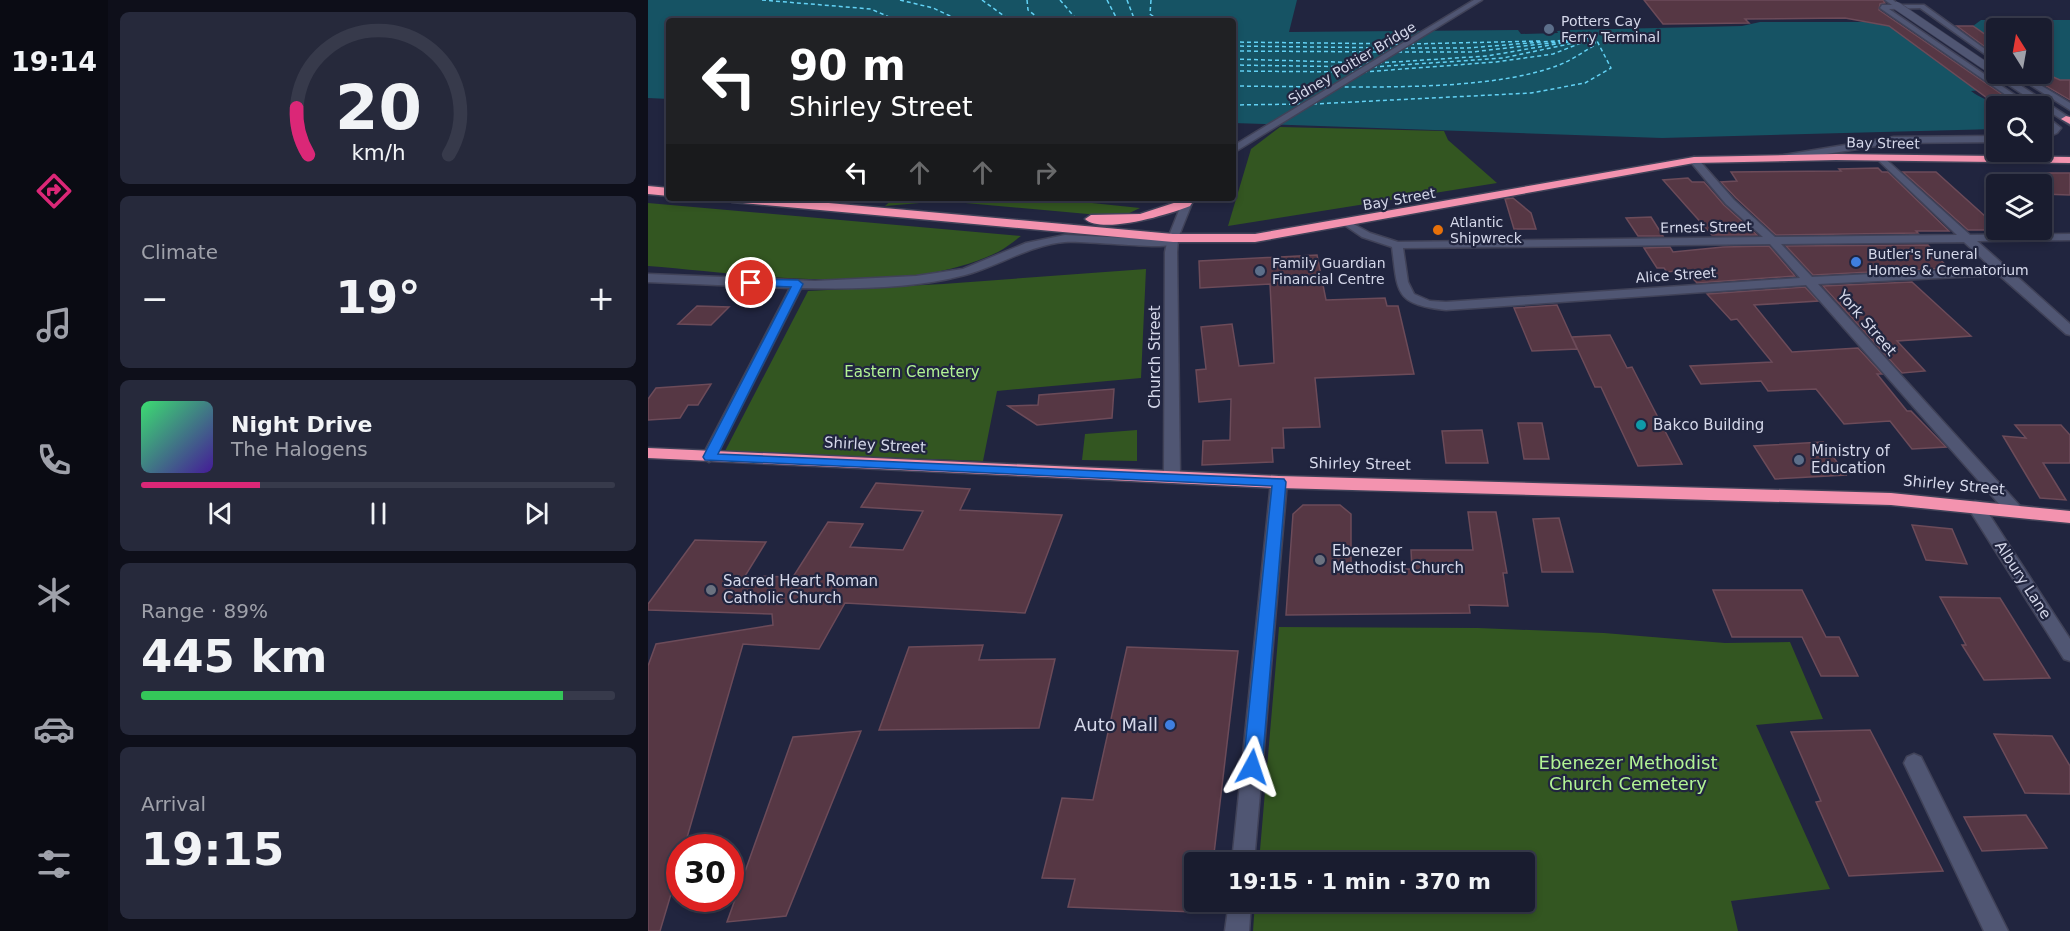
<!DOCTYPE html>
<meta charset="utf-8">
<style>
:root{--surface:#191c2f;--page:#26293b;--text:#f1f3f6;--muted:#9fa1aa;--line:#373a4b;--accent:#db2777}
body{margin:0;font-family:"DejaVu Sans",sans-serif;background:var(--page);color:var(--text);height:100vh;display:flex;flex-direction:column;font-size:22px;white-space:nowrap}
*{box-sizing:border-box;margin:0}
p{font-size:20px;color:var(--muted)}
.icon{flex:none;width:33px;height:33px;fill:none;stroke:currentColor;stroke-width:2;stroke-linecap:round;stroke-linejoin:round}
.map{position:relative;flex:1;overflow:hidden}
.details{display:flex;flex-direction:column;gap:12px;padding:12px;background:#0e0f1a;width:540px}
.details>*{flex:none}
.top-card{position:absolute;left:18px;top:18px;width:570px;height:183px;border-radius:6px;box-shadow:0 3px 9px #0003,0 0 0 2px var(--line);background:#202124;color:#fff;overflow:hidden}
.needle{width:39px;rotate:349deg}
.fabs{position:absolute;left:1338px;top:18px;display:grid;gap:12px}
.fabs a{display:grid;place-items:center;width:66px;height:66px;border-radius:6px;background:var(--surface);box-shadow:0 3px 9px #0003,0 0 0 2px var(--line);font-size:30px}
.speed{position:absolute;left:18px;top:834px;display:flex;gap:12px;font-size:30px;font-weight:700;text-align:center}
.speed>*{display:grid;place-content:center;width:78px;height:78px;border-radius:50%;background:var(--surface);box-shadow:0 3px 9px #0003,0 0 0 2px var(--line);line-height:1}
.speed .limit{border:9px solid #d22;background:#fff;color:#111}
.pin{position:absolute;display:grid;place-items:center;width:51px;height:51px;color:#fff;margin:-26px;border:3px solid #fff;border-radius:50%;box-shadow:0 2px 6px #0007}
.me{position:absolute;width:66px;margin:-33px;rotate:5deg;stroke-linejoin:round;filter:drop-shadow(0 0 4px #0008)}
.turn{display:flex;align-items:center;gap:21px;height:126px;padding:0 24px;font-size:27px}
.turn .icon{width:78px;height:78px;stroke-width:2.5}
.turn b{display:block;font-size:42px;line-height:51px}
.lanes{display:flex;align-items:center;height:57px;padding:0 24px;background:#0003;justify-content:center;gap:30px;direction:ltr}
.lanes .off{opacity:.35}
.big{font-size:45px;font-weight:700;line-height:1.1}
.details .card{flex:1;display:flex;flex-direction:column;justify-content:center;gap:9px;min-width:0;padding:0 21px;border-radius:9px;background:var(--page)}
.details .dial{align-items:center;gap:0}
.dial svg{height:156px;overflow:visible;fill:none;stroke:var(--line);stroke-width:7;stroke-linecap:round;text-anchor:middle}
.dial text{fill:var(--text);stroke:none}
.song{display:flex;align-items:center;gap:18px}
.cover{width:72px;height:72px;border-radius:9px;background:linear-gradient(135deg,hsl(140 70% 55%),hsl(260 70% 35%))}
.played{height:6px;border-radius:3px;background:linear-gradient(90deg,var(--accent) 25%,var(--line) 25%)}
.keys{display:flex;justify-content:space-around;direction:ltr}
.heat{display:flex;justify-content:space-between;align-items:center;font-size:33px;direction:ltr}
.charge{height:9px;border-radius:4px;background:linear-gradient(90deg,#34c759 89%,var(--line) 0)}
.trip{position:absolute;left:536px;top:852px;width:351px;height:60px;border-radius:6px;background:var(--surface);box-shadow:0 3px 9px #0003,0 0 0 2px var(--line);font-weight:700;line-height:60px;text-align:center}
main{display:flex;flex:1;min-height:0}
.tab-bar{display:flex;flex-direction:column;width:108px;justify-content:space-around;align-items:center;background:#0a0b13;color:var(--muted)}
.tab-bar .icon{width:42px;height:42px}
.tab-bar .selected{color:var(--accent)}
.tab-bar b{font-size:27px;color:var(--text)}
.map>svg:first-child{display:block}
.green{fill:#335621}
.water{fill:#165364}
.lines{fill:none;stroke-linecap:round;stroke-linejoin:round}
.ferry{stroke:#63d2f5;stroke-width:1.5;stroke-dasharray:4 3;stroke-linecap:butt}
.building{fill:#563744;stroke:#6c4b59;stroke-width:1.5}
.street-casing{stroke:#404258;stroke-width:3}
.secondary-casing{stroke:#404258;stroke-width:3}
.highway-casing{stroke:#404258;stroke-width:3}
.street{fill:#505673;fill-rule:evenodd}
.secondary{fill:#505673;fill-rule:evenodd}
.highway{fill:#f393af;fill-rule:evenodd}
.secondary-bridge-casing{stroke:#404258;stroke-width:9;stroke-linecap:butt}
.secondary-bridge{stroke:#505673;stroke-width:8}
.route{fill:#1a73e8;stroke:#114b97;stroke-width:1.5}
.service-dot{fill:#5c6f8a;stroke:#21253f;stroke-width:2}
.food-dot{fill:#e8710a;stroke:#21253f;stroke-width:2}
.shop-dot{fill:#3f7fe0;stroke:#21253f;stroke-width:2}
.culture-dot{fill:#0f9aa8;stroke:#21253f;stroke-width:2}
.worship-dot{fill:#6b7280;stroke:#21253f;stroke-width:2}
.labels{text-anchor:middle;stroke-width:4.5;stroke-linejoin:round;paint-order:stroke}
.far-poi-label{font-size:14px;fill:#d5d8ea;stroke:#21253f;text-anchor:start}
.far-street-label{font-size:14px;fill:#d5d8ea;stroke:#21253f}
.street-label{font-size:15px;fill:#d5d8ea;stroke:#21253f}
.park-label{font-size:15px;fill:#b2f394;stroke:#21253f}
.poi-label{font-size:15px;fill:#d5d8ea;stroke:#21253f;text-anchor:start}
.near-poi-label{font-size:18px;fill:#d5d8ea;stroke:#21253f;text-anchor:end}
.near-park-label{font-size:18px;fill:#b2f394;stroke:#21253f}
</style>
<main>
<nav class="tab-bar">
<b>19:14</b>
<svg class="icon selected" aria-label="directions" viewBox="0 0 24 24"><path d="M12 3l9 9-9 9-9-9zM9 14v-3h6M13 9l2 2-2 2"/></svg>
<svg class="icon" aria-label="music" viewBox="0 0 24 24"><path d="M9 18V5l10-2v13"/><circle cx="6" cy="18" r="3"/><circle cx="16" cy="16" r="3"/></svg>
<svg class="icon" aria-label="phone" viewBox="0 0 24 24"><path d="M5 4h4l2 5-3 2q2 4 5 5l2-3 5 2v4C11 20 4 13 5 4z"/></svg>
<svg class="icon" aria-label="climate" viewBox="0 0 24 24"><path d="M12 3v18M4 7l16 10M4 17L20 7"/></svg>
<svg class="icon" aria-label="car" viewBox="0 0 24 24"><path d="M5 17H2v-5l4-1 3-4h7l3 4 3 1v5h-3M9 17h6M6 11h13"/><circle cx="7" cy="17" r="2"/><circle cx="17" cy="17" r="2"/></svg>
<svg class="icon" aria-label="filters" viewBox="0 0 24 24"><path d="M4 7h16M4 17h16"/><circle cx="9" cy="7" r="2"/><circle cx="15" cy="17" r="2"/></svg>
</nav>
<section class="details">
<div class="card dial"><svg viewBox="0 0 100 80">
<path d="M14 69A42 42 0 1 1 86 69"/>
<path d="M14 69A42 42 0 0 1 8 45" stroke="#db2777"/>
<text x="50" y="56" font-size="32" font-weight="700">20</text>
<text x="50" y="72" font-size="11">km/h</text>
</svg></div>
<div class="card"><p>Climate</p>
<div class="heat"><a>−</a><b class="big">19°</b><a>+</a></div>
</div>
<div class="card">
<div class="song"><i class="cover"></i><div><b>Night Drive</b><p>The Halogens</p></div></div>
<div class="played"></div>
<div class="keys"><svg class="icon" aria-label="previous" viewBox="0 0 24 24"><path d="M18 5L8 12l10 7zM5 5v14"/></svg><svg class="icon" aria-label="pause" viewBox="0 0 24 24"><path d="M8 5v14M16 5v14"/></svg><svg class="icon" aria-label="next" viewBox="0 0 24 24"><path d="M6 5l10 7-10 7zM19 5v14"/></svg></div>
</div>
<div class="card"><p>Range · 89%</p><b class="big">445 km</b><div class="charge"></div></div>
<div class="card"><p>Arrival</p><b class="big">19:15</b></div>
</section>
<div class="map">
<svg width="1422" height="931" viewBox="0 0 1422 931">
<rect width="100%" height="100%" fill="#21253f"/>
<path class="green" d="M632,127L796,131L800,140L849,183L580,226L603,149Z
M246,198H396L492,208L473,217L295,201L237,206Z
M0,203L373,236C366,241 358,248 350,252C254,299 104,274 0,266Z
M498,269L493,378L349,391L335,461L77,451L160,291L295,284Z
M489,430V461L434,460L437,434Z
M631,627L830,628L956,633L1077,643L1142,642L1175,719L1108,725L1182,889L1083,901L1090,931H605L607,902H876V862H611Z"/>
<path class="water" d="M0,0H649L641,32L870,30L873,34L910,33L909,31L922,30L1094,26L1112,22H1217L1248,27L1298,68L1333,90L1323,91C1332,98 1341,100 1350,106L1348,129L1014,138L585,123V21H21V99L0,98Z
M1333,20H1422V84L1394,72V28H1348V42L1325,26Z"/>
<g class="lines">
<path class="ferry" d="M114,0L223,9L250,21
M252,0L285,8L313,21
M334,0L363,21
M379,0L380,10L394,21
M412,0L430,21
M459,0L470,21
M479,0L487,21
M503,0L502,14L512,21
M585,42L754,44
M762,44L892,41
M585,46L748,48
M756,48H819L919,40
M585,51L743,52
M750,52H824L937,39
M585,59L723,63
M730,63L839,56L943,38
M585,65L718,67
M725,67L855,58L940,40
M585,71L707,72
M715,72L848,62L905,54L946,38
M585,86L682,87
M690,87C754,87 852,88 911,65C924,60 935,52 947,45V38
M665,104L883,93L937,83L963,68L947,37
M585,105L654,104"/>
</g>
<path class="building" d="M996,0H1235L1237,3L1232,4L1231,10L1371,106H1350L1241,26L1197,18L1097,19L1101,23L1015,24Z
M1309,26H1325L1348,42V55Z
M1394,72L1412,80H1422V100L1378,74Z
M1230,168L1234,172H1240L1301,231H1268L1270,233L1128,235L1088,198L1073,182L1089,181L1083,172L1193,171L1191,169Z
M1255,172H1288L1348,226V230H1353H1320Z
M1394,173H1422V195L1394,194Z
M1040,178L1044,182H1056L1076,205L1109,235H1064L1015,180Z
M865,198L883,213L888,229H866L857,199Z
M1003,217L1015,236H990L978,218Z
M1280,245L1300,268L1165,275L1138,246Z
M1121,246L1147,276L1049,283L1037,270L1019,272L1016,268H1009L996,248L1022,247L1025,252L1075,247Z
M669,255L678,300L737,298L739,306H750L766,374L667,378L672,427L635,428L636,448H624L625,462L554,465L555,441L582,440L583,399L551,402L548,370L558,369L553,327L584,324L591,366L626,363L622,284L552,288L551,261Z
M1264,282L1323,336L1249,341L1277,371L1254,373L1175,286Z
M1157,287L1170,301L1106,305L1144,352L1210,348L1234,374H1229L1259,411H1263L1298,447L1264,449L1242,421L1196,424L1168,389L1120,391L1113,381L1053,384L1042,366L1124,362L1089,319L1083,320L1059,294Z
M909,305L929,349L884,351L866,308Z
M49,306L81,307L63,325L30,324Z
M962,335L979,368L984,367L1034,464L990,466L953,387H947L924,337Z
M63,384L50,405H40L32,418L0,420V399L8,388Z
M466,389L464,418L389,425L360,406L390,405L391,395Z
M870,423H894L901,459H876Z
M1367,425H1413L1422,435V463H1395L1418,500L1392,498L1355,436L1378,438Z
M834,430L840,463H798L794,431Z
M1175,442L1198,475L1127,479L1106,446Z
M228,483L322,489L312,510L414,515L377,613L197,603L171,649L95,644L36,848H32V864L12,931H0V666L8,644L125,625L124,614L0,610V604L47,540L118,542L97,576L145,577L180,522L215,524L202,547L255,550L275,511L213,507Z
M655,505H692L703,514V569H764L763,550H825L820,512H848L859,573H855L860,606L821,605L822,613L638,615L645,514Z
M911,518L925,572H894L885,519Z
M1264,525L1304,529L1319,564L1278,560Z
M1065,590H1154L1178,637H1191L1210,676H1173L1154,637H1084Z
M1292,597L1352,598L1402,678L1336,680L1314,645H1318Z
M335,645L331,660L407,659L391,728L231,730L261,647Z
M479,647L590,651L565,862H546V912L420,907L427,879L394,878L414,798L445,800Z
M1222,730L1257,797L1295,871L1201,876L1168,802L1173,801L1143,732Z
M213,731L138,916L79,922L145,737Z
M1346,734L1404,736L1422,766V794L1377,793Z
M1378,815L1399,848L1334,851L1316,817Z"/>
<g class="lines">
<g class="street-casing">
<path id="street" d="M1234,5H1276L1348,57V62L1272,8L1241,9L1383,106H1374L1232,8Z
M1365,74H1374L1422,103V110Z
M1394,113L1413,128L1409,133L1394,140V134L1403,128L1394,120Z
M1348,136V142L1246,143L1136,161L1131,158L1136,155L1246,137Z
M1233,155L1322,235L1422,234V240L1329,241L1422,324V335L1418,334L1351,275L1170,284L1372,506L1374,510L1372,514H1360L1158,285L798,310C746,304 750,293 744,247L714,237L695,224L700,221L722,233L750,242L1115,237L1078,204L1041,160L1046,157L1049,158L1086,200L1127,237L1309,235L1230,160L1228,158ZM1316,242L1344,268L1164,277L1133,244ZM1122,244L1152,278L798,302L782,301L766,294L760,282L755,248Z
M417,235L524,240L530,243C519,251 437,240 417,242C381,245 351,266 317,275C265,289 207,289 153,288L68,457L61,462L54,457L142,288L0,282V274L167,281L268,276L315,269L378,243Z
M631,477L639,482L606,862H584L623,482Z
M1327,501L1333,502L1422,639V661L1416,659L1319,506Z
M1266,754L1273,757L1360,931H1336L1256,763L1259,757Z
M581,902H603L601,931H577Z"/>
</g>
<g class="secondary-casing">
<path id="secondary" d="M826,0H834L585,153V146Z
M1237,0H1245L1252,6L1247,7Z
M1347,72L1355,74L1422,118V125L1347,76Z
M536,198H546L530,238L529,252L532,476L524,481L516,476L517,252L520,238Z"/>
</g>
<g class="highway-casing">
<path id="highway" d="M1418,116L1422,117V124L1413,119Z
M1188,154L1422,157V163L1188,160L1046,163L607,242H525L84,202L78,198H125L525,234H607L1046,157Z
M0,186L21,188V196L0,194Z
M538,199L542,200L544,203L542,206C522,214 454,235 437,219L443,215L492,214Z
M0,448L631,476L1243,493L1422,511V523L1243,505L631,488L0,458Z"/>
</g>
<use href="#street" class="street"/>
<use href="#secondary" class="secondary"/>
<use href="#highway" class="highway"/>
<g class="secondary-bridge-casing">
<path id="secondary-bridge" d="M1249,6L1348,73"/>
</g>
<use href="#secondary-bridge" class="secondary-bridge"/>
</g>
<path class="route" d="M103,279L150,280L155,284L70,454L636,479L638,482L614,767L611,773L604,775L598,773L595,767L624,486L57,460L55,457L143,287L99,285V280Z"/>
<g class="service-dot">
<circle cx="901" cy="29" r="6"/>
<circle cx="612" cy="271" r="6"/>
<circle cx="1151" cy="460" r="6"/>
</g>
<circle class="food-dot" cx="790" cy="230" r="6"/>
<g class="shop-dot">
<circle cx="1208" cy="262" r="6"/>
<circle cx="522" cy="725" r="6"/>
</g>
<circle class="culture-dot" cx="993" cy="425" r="6"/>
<g class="worship-dot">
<circle cx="672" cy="560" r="6"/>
<circle cx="63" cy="590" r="6"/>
</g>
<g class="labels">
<g class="far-poi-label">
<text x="913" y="26">Potters Cay<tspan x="913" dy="16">Ferry Terminal</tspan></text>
<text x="802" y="227">Atlantic<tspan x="802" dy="16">Shipwreck</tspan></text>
<text x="1220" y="259">Butler's Funeral<tspan x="1220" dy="16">Homes &amp; Crematorium</tspan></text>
<text x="624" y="268">Family Guardian<tspan x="624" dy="16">Financial Centre</tspan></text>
</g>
<g class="far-street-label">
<text transform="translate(704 63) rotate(-31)" y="5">Sidney Poitier Bridge</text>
<text transform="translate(1235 143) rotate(1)" y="5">Bay Street</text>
<text transform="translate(751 199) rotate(-10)" y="5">Bay Street</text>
<text transform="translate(1058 227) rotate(-1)" y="5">Ernest Street</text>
<text transform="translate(1028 275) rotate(-4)" y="5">Alice Street</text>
</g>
<g class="street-label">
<text transform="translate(1219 323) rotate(49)" y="5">York Street</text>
<text transform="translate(507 357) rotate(-90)" y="5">Church Street</text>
<text transform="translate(227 445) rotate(3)" y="5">Shirley Street</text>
<text transform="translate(712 464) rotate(1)" y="5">Shirley Street</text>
<text transform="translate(1306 485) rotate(5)" y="5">Shirley Street</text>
<text transform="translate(1375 580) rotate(57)" y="5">Albury Lane</text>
</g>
<g class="park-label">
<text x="264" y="377">Eastern Cemetery</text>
</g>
<g class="poi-label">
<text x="1005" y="430">Bakco Building</text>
<text x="1163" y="456">Ministry of<tspan x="1163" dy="17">Education</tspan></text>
<text x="684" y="556">Ebenezer<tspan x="684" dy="17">Methodist Church</tspan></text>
<text x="75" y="586">Sacred Heart Roman<tspan x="75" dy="17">Catholic Church</tspan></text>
</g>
<g class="near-poi-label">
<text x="510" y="731">Auto Mall</text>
</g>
<g class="near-park-label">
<text x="980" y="769">Ebenezer Methodist<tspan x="980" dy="21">Church Cemetery</tspan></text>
</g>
</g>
</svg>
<div class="fabs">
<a><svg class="needle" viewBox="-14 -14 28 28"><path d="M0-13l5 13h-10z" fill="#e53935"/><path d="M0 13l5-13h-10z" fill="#9fa1aa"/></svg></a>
<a><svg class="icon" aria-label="search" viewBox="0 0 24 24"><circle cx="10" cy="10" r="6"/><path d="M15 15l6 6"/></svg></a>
<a><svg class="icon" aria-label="layers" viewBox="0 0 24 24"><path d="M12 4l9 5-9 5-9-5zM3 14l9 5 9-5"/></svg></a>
</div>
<div class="speed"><div class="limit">30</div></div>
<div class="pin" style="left:103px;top:283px;background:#d93025"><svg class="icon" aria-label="arrive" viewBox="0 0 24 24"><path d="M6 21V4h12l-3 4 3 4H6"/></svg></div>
<svg class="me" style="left:604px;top:767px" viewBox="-20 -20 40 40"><path d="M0-17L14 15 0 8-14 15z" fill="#1a73e8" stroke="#fff" stroke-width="4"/></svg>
<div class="trip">19:15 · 1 min · 370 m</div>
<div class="top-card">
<div class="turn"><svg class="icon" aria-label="left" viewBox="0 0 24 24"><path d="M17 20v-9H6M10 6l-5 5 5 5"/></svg><div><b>90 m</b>Shirley Street</div></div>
<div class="lanes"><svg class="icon" aria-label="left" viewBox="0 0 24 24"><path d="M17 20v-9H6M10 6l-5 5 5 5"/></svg><svg class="icon off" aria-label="ahead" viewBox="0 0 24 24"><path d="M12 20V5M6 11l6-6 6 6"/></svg><svg class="icon off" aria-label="ahead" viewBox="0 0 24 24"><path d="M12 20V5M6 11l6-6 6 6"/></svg><svg class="icon off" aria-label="right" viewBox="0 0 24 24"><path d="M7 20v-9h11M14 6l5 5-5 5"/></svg></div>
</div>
</div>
</main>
